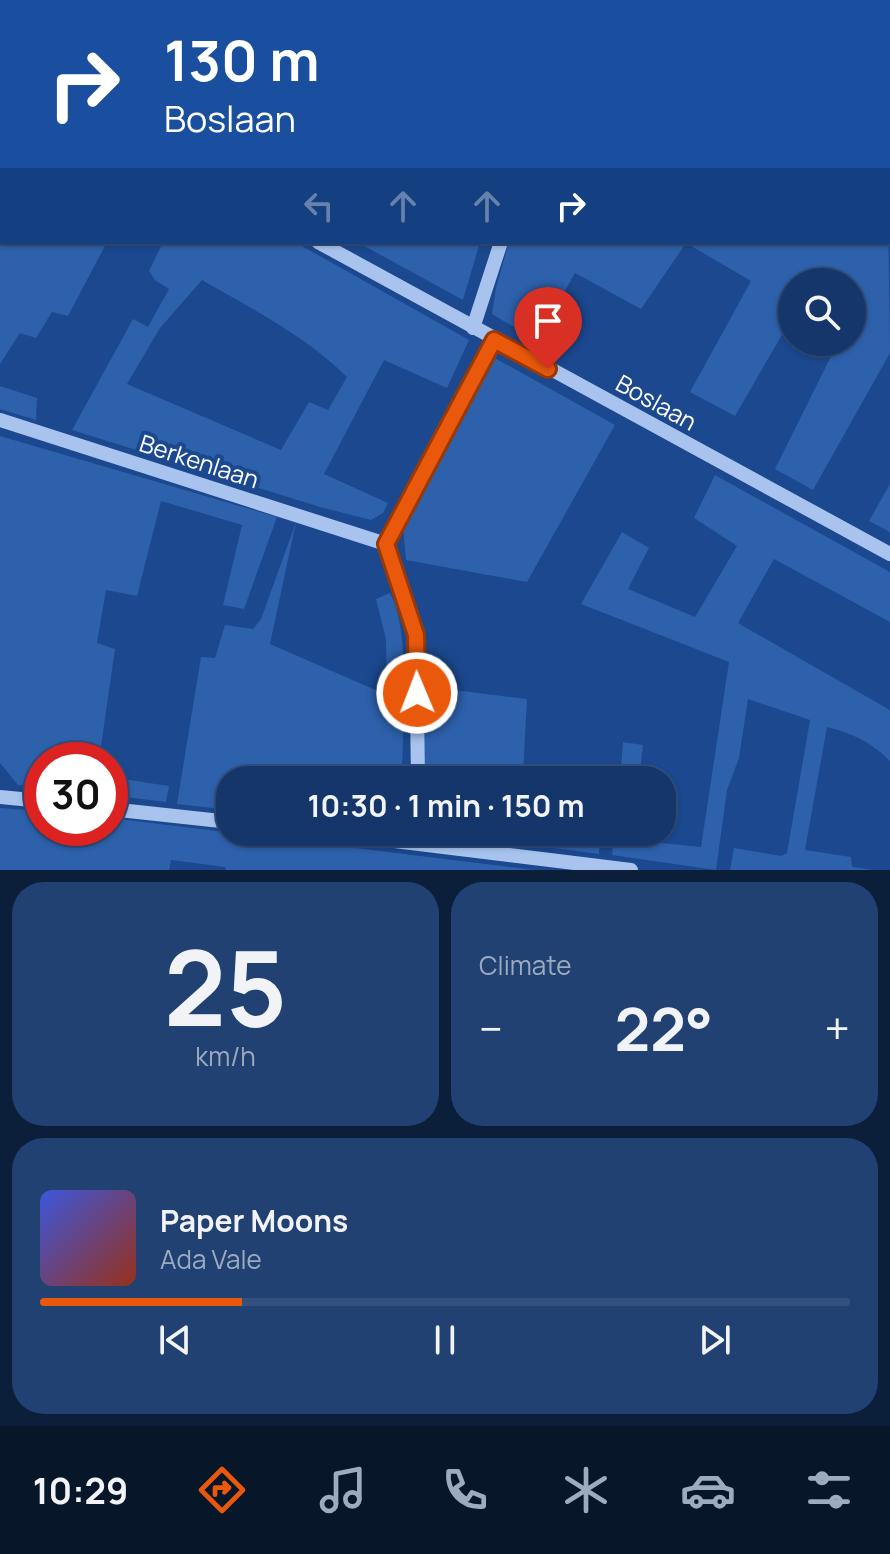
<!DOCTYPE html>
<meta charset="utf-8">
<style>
:root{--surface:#14366a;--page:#214172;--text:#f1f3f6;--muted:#9dabc1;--line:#33507e;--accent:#ea580c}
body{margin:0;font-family:Manrope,sans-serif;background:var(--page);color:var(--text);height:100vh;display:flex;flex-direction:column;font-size:30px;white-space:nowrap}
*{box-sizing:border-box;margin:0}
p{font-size:26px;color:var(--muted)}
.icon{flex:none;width:44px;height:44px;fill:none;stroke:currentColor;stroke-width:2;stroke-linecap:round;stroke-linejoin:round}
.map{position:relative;height:870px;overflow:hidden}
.panel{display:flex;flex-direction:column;gap:12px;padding:12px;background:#0b1e3a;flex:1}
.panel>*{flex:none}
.hud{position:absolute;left:0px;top:0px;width:890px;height:244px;box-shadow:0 2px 6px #0004,0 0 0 2px var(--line);background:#1a4fa0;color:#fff;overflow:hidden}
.buttons{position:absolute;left:778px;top:268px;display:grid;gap:16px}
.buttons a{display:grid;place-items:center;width:88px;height:88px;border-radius:50%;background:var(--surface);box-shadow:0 2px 6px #0004,0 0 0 2px var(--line);font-size:40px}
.speed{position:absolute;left:24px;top:742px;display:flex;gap:16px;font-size:40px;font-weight:700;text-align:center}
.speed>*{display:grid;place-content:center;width:104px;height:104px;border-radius:50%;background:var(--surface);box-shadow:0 2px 6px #0004,0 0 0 2px var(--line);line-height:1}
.speed .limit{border:12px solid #d22;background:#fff;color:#111}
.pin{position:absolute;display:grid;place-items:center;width:68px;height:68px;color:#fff;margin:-82px -34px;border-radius:50% 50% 50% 0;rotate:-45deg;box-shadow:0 0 8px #0007}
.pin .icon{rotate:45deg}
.me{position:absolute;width:88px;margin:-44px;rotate:359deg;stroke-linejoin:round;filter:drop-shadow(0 0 6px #0008)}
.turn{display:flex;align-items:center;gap:28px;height:168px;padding:0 32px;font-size:36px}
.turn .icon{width:104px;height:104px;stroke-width:2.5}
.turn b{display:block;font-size:56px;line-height:68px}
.lanes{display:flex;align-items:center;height:76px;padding:0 32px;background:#0003;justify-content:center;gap:40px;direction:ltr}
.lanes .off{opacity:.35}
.big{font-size:60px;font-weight:700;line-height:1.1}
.panel .card{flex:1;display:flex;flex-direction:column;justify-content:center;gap:12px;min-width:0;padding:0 28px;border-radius:32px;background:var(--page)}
.panel .dial{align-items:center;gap:0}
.dial b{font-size:104px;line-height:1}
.song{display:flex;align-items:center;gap:24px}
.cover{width:96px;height:96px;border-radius:12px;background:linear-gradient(135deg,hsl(230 70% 55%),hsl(10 70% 35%))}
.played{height:8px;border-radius:4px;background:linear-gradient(90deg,var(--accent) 25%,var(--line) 25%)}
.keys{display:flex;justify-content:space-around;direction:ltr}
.heat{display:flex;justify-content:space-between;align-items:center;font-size:44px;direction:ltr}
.panel .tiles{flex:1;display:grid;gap:12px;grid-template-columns:1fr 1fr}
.card:last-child{grid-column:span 2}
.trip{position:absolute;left:216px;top:766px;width:460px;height:80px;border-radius:32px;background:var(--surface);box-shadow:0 2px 6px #0004,0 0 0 2px var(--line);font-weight:700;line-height:80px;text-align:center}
.tabs{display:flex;height:128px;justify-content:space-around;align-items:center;background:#08162a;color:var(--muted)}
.tabs .icon{width:56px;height:56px}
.tabs .current{color:var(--accent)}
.tabs b{font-size:36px;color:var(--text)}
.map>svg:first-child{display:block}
.green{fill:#2d61ac;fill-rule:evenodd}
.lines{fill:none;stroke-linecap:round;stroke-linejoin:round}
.path{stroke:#a8c4ee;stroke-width:4;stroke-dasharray:4 6;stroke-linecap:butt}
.minor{stroke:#a8c4ee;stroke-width:14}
.route-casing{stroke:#983908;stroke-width:20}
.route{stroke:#ea580c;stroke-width:14}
.labels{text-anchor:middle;stroke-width:8;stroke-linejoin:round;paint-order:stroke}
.street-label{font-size:24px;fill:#fff;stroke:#1b488e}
</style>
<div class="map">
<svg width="890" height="870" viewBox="0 0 890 870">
<rect width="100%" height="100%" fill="#1b488e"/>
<path class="green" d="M52,0H538L544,2H48Z
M0,74L2,242H107L68,316L52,312L36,338L20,333L0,364Z
M888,207L890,353L813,490L775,469L838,342H852V282H792V311L787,326L735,416L690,392L751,281L686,243L641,309L575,273L537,341L492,314L496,288L509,242H888Z
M163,242H295L469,340L447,388L384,360L324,474L388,503L383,513L371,520L320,507L72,430L133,319L148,327L169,289L155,280L149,271ZM202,280C252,309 306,336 347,377L328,410L309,402L281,450L127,384L160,328Z
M357,242H480L463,300Z
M493,357L615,425L527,582L406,560L403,526Z
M0,386L37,398L36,420L0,409Z
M0,436L277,517L244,609L223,605L242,525L161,501L137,596L106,590L97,643L115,649L99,760H42V787L18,785L0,763Z
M715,475L890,572V622L774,559L738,623L890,710V761C871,742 852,733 827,727L805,850L851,857L852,867L873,870H730L734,848L781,856L787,853L810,720L748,699L739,758L727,790L716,870L612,855L614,832H633L632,840L701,847L729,662L581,604L622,532L649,548L628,589L695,617L737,546L694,518Z
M890,484V532L869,521Z
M296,522L270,644L387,695L386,639L376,599L390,593C412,632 402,732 402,780H230V810L177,804L201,657L215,658L225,625L253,629L261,619Z
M423,686L527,699L523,775L562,780H422Z
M623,742L643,745L639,780H620Z
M110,777L169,786L166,802L110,795Z
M0,808L42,811V828H110V818L535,870H226L225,867L171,860L169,870H0Z
M434,832H600L599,854Z"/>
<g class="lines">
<path class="path" d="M216,0L218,2
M26,2L30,0
M0,18L2,17
M888,191L890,192"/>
<path class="minor" d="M584,0L591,2
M572,2L573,0
M696,2V0
M883,2L884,0
M0,54L2,55
M888,77H890
M318,242L890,554
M473,328L501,242
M0,420L386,544
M418,780L416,635L386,544L494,340
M0,797L42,801
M110,809L230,822
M321,832L631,870"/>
</g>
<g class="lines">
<g class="route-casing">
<path id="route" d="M417,693L416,635L386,544L494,340L548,369"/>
</g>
<use href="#route" class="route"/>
</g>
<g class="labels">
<g class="street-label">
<text transform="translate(656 403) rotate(29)" y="8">Boslaan</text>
<text transform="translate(199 462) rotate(18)" y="8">Berkenlaan</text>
</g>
</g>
</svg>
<div class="buttons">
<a><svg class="icon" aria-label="search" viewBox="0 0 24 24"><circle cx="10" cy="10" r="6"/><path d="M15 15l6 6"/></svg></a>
</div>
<div class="speed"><div class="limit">30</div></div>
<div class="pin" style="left:548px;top:369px;background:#d93025"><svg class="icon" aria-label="arrive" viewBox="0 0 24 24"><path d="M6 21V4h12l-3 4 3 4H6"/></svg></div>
<svg class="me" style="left:417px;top:693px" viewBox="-20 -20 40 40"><circle r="17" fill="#ea580c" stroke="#fff" stroke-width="3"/><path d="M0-11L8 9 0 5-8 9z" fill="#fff"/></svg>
<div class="trip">10:30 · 1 min · 150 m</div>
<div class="hud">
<div class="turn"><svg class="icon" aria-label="right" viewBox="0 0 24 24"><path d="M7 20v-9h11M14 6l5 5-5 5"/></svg><div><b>130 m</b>Boslaan</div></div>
<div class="lanes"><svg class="icon off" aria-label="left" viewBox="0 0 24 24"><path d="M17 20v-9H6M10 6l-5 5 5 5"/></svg><svg class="icon off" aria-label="ahead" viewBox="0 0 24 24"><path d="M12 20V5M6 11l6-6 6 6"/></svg><svg class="icon off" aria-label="ahead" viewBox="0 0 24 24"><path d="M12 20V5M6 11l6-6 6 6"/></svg><svg class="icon" aria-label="right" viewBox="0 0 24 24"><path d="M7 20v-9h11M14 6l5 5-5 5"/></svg></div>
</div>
</div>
<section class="panel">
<div class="tiles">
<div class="card dial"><b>25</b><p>km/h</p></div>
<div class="card"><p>Climate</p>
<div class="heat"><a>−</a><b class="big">22°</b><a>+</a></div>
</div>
<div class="card">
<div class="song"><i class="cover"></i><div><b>Paper Moons</b><p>Ada Vale</p></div></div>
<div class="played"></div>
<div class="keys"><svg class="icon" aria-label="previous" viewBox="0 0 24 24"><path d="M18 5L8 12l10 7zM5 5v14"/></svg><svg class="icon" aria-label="pause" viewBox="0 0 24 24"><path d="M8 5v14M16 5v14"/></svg><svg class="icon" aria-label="next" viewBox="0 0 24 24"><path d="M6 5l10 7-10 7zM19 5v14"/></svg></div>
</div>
</div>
</section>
<nav class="tabs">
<b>10:29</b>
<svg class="icon current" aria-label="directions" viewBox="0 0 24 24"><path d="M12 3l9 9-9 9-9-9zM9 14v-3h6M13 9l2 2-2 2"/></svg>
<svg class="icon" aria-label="music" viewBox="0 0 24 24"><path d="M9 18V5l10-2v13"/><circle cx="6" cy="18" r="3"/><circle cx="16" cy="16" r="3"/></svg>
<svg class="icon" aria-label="phone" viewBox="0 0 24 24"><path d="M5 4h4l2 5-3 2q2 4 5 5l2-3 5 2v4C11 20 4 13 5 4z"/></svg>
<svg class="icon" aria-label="climate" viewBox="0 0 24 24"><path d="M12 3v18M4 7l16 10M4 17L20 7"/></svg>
<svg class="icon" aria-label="car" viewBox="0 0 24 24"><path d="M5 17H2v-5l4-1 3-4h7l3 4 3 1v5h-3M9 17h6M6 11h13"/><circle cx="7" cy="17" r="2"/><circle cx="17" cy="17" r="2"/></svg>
<svg class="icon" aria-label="filters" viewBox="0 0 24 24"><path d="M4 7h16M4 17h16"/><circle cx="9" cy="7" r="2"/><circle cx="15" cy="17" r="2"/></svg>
</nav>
